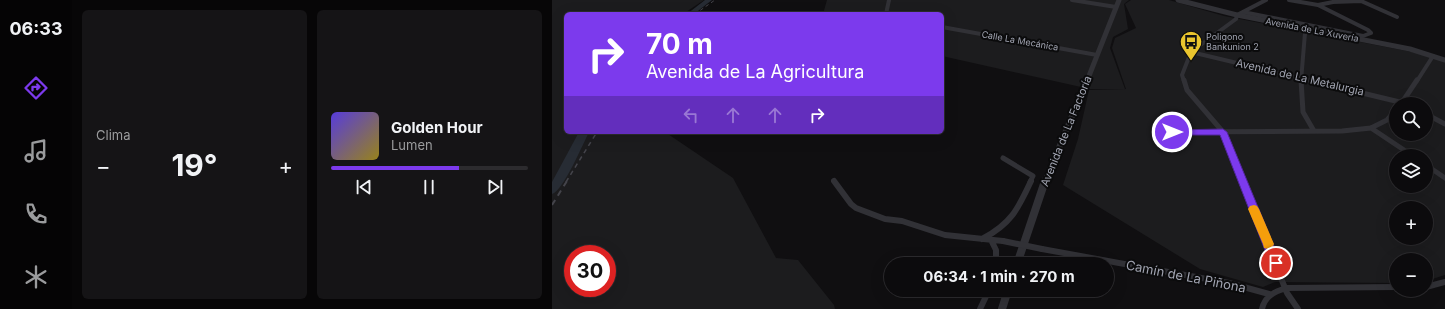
<!DOCTYPE html>
<html lang="es">
<meta charset="utf-8">
<style>
:root{--surface:#0c0b0d;--page:#151416;--text:#f1f3f6;--muted:#9a9b9d;--line:#2c2b2e;--accent:#7c3aed}
body{margin:0;font-family:Inter,sans-serif;background:var(--page);color:var(--text);height:100vh;display:flex;flex-direction:column;font-size:15px;white-space:nowrap}
*{box-sizing:border-box;margin:0}
p{font-size:13px;color:var(--muted)}
.icon{flex:none;width:22px;height:22px;fill:none;stroke:currentColor;stroke-width:2;stroke-linecap:round;stroke-linejoin:round}
.map{position:relative;flex:1;overflow:hidden}
.sheet{display:flex;flex-direction:column;gap:10px;padding:10px;background:#070607;width:480px}
.sheet>*{flex:none}
.banner{position:absolute;left:12px;top:12px;width:380px;height:122px;border-radius:6px;box-shadow:0 4px 16px #0002,0 0 0 1px var(--line);background:#7c3aed;color:#fff;overflow:hidden}
.controls{position:absolute;left:837px;top:97px;display:grid;gap:8px}
.controls a{display:grid;place-items:center;width:44px;height:44px;border-radius:50%;background:var(--surface);box-shadow:0 4px 16px #0002,0 0 0 1px var(--line);font-size:20px}
.speed{position:absolute;left:12px;top:245px;display:flex;gap:8px;font-size:20px;font-weight:700;text-align:center}
.speed>*{display:grid;place-content:center;width:52px;height:52px;border-radius:50%;background:var(--surface);box-shadow:0 4px 16px #0002,0 0 0 1px var(--line);line-height:1}
.speed .limit{border:6px solid #d22;background:#fff;color:#111}
.pin{position:absolute;display:grid;place-items:center;width:34px;height:34px;color:#fff;margin:-17px;border:2px solid #fff;border-radius:50%;box-shadow:0 1px 4px #0007}
.me{position:absolute;width:44px;margin:-22px;rotate:90deg;stroke-linejoin:round;filter:drop-shadow(0 0 3px #0008)}
.turn{display:flex;align-items:center;gap:14px;height:84px;padding:0 16px;font-size:18px}
.turn .icon{width:52px;height:52px;stroke-width:2.5}
.turn b{display:block;font-size:28px;line-height:34px}
.lanes{display:flex;align-items:center;height:38px;padding:0 16px;background:#0003;justify-content:center;gap:20px;direction:ltr}
.lanes .off{opacity:.35}
.big{font-size:30px;font-weight:700;line-height:1.1}
.sheet .card{flex:1;display:flex;flex-direction:column;justify-content:center;gap:6px;min-width:0;padding:0 14px;border-radius:6px;background:var(--page)}
.song{display:flex;align-items:center;gap:12px}
.cover{width:48px;height:48px;border-radius:6px;background:linear-gradient(135deg,hsl(250 70% 55%),hsl(50 70% 35%))}
.played{height:4px;border-radius:2px;background:linear-gradient(90deg,var(--accent) 65%,var(--line) 65%)}
.keys{display:flex;justify-content:space-around;direction:ltr}
.heat{display:flex;justify-content:space-between;align-items:center;font-size:22px;direction:ltr}
.sheet .tiles{flex:1;display:grid;gap:10px;grid-template-columns:repeat(2,1fr)}
.trip{position:absolute;left:332px;top:257px;width:230px;height:40px;border-radius:20px;background:var(--surface);box-shadow:0 4px 16px #0002,0 0 0 1px var(--line);font-weight:700;line-height:40px;text-align:center}
main{display:flex;flex:1;min-height:0}
.tab-bar{display:flex;flex-direction:column;width:72px;justify-content:space-around;align-items:center;background:#050405;color:var(--muted)}
.tab-bar .icon{width:28px;height:28px}
.tab-bar .on{color:var(--accent)}
.tab-bar b{font-size:18px;color:var(--text)}
.map>svg:first-child{display:block}
.built{fill:#1c1c1e;fill-rule:evenodd}
.lines{fill:none;stroke-linecap:round;stroke-linejoin:round}
.river{fill:#272c34;fill-rule:evenodd}
.minor-far2{stroke:#313136;stroke-width:4}
.minor-far1{stroke:#313136;stroke-width:5}
.minor{stroke:#313136;stroke-width:6}
.tertiary-far2{stroke:#313136;stroke-width:5}
.tertiary-far1{stroke:#313136;stroke-width:6}
.tertiary{stroke:#313136;stroke-width:8}
.rail-far2{stroke:#44444b;stroke-width:1;stroke-dasharray:3.5 3;stroke-linecap:butt}
.rail-far1{stroke:#44444b;stroke-width:1.5;stroke-dasharray:4.5 4;stroke-linecap:butt}
.rail{stroke:#44444b;stroke-width:2;stroke-dasharray:6 5;stroke-linecap:butt}
.minor-bridge{stroke:#313136;stroke-width:6}
.route{fill:#7c3aed;stroke:#51269a}
.slow{fill:#f59e0b}
.labels{text-anchor:middle;stroke-width:4;stroke-linejoin:round;paint-order:stroke}
.far-street-label{font-size:9px;fill:#a1a4b1;stroke:#0b0b0c}
.far-poi-label{font-size:9px;fill:#a1a4b1;stroke:#0b0b0c;text-anchor:start}
.street-label{font-size:11px;fill:#a1a4b1;stroke:#0b0b0c}
.near-street-label{font-size:13px;fill:#a1a4b1;stroke:#0b0b0c}
</style>
<main>
<nav class="tab-bar">
<b>06:33</b>
<svg class="icon on" aria-label="directions" viewBox="0 0 24 24"><path d="M12 3l9 9-9 9-9-9zM9 14v-3h6M13 9l2 2-2 2"/></svg>
<svg class="icon" aria-label="music" viewBox="0 0 24 24"><path d="M9 18V5l10-2v13"/><circle cx="6" cy="18" r="3"/><circle cx="16" cy="16" r="3"/></svg>
<svg class="icon" aria-label="phone" viewBox="0 0 24 24"><path d="M5 4h4l2 5-3 2q2 4 5 5l2-3 5 2v4C11 20 4 13 5 4z"/></svg>
<svg class="icon" aria-label="climate" viewBox="0 0 24 24"><path d="M12 3v18M4 7l16 10M4 17L20 7"/></svg>
</nav>
<section class="sheet">
<div class="tiles">
<div class="card"><p>Clima</p>
<div class="heat"><a>−</a><b class="big">19°</b><a>+</a></div>
</div>
<div class="card">
<div class="song"><i class="cover"></i><div><b>Golden Hour</b><p>Lumen</p></div></div>
<div class="played"></div>
<div class="keys"><svg class="icon" aria-label="previous" viewBox="0 0 24 24"><path d="M18 5L8 12l10 7zM5 5v14"/></svg><svg class="icon" aria-label="pause" viewBox="0 0 24 24"><path d="M8 5v14M16 5v14"/></svg><svg class="icon" aria-label="next" viewBox="0 0 24 24"><path d="M6 5l10 7-10 7zM19 5v14"/></svg></div>
</div>
</div>
</section>
<div class="map">
<svg width="893" height="309" viewBox="0 0 893 309">
<rect width="100%" height="100%" fill="#100f11"/>
<path class="built" d="M0,0H152L131,14H14V132H113L181,178L224,258L246,260L282,305L283,309H0ZM21,254H55V288H21Z
M275,0H577L572,4L576,29L561,37L558,48L573,89H538L390,56V14H271Z
M579,0H617L672,16L876,55L893,61V275L874,281V260H844V283L723,282L711,287L648,269L511,185L526,139L537,90L574,89L560,48L563,38L584,28L573,4ZM844,104H874V134H844ZM844,156H874V186H844ZM844,208H874V238H844Z"/>
<g class="lines">
<path class="river" d="M153,0H160L142,14H135Z
M27,132H37C31,144 11,191 0,194V182Z"/>
<path class="minor-far2" d="M520,0L564,7
M766,5L781,2L809,1L845,17
M691,12L811,36L819,33L816,30L766,5L737,0
M334,14L337,0
M390,27L545,55
M639,52L760,81
M632,81L630,75L639,52L684,19L685,15L714,0
M749,81L753,33
M865,81L881,56"/>
<path class="minor-far1" d="M632,80L635,90L671,132L691,182
M749,80L751,112L762,131
M756,80L856,104
M849,104L865,80
M874,114L893,124
M819,128L861,156
M619,132L790,131L819,128L835,120L844,110
M451,158L481,176L478,182
M874,165L893,178"/>
<path class="minor" d="M282,181L299,204L304,208L333,219L350,221L393,235L451,241
M690,181L735,293L746,309
M430,239C459,224 466,209 479,181
M439,240L444,250V264
M490,249L677,283L717,294
M874,287L893,282
M428,309L437,290
M710,309C713,296 722,292 734,288L844,287"/>
<path class="tertiary-far2" d="M626,0L685,15L858,49L893,60
M535,81L567,0"/>
<path class="tertiary-far1" d="M493,182L535,80"/>
<path class="tertiary" d="M465,264L493,181
M450,309L456,290"/>
<path class="rail-far2" d="M143,14L163,0"/>
<path class="rail-far1" d="M14,182L45,132"/>
<path class="rail" d="M0,205L15,181"/>
<path class="minor-bridge" d="M451,241L490,249"/>
</g>
<path class="route" d="M671,129L675,132L729,263L728,266L724,267L720,266L718,263L668,135H620L615,132L620,130Z"/>
<path class="slow" d="M702,205L705,206L707,209L722,244L720,248L716,249L712,248L711,244L696,209L698,206Z"/>
<defs>
<g id="bus-pin" transform="scale(1.15)"><path d="M0 17L-7.5 6A9.5 9.5 0 1 1 7.5 6Z" fill="#eac52e" stroke="#0b0b0c"/><path d="M-5-6H5V4H4V6H2V4H-2V6H-4V4H-5ZM-3.5-4V0h7V-4ZM-3.5 1.2v1.5H-2V1.2ZM2 1.2v1.5H3.5V1.2Z" fill="#111"/></g>
</defs>
<g fill-rule="evenodd">
<use href="#bus-pin" x="639" y="42"/>
</g>
<g class="labels">
<g class="far-street-label">
<text transform="translate(760 30) rotate(11)" y="3">Avenida de La Xuvería</text>
<text transform="translate(468 41) rotate(10)" y="3">Calle La Mecánica</text>
</g>
<g class="far-poi-label">
<text x="654" y="40">Poligono<tspan x="654" dy="10">Bankunion 2</tspan></text>
</g>
<g class="street-label">
<text transform="translate(748 77) rotate(13)" y="4">Avenida de La Metalurgia</text>
<text transform="translate(514 131) rotate(-68)" y="4">Avenida de La Factoría</text>
</g>
<g class="near-street-label">
<text transform="translate(634 276) rotate(11)" y="5">Camín de La Piñona</text>
</g>
</g>
</svg>
<div class="controls">
<a><svg class="icon" aria-label="search" viewBox="0 0 24 24"><circle cx="10" cy="10" r="6"/><path d="M15 15l6 6"/></svg></a>
<a><svg class="icon" aria-label="layers" viewBox="0 0 24 24"><path d="M12 4l9 5-9 5-9-5zM3 14l9 5 9-5"/></svg></a>
<a>+</a>
<a>−</a>
</div>
<div class="speed"><div class="limit">30</div></div>
<div class="pin" style="left:724px;top:263px;background:#d93025"><svg class="icon" aria-label="arrive" viewBox="0 0 24 24"><path d="M6 21V4h12l-3 4 3 4H6"/></svg></div>
<svg class="me" style="left:620px;top:132px" viewBox="-20 -20 40 40"><circle r="17" fill="#7c3aed" stroke="#fff" stroke-width="3"/><path d="M0-11L8 9 0 5-8 9z" fill="#fff"/></svg>
<div class="trip">06:34 · 1 min · 270 m</div>
<div class="banner">
<div class="turn"><svg class="icon" aria-label="right" viewBox="0 0 24 24"><path d="M7 20v-9h11M14 6l5 5-5 5"/></svg><div><b>70 m</b>Avenida de La Agricultura</div></div>
<div class="lanes"><svg class="icon off" aria-label="left" viewBox="0 0 24 24"><path d="M17 20v-9H6M10 6l-5 5 5 5"/></svg><svg class="icon off" aria-label="ahead" viewBox="0 0 24 24"><path d="M12 20V5M6 11l6-6 6 6"/></svg><svg class="icon off" aria-label="ahead" viewBox="0 0 24 24"><path d="M12 20V5M6 11l6-6 6 6"/></svg><svg class="icon" aria-label="right" viewBox="0 0 24 24"><path d="M7 20v-9h11M14 6l5 5-5 5"/></svg></div>
</div>
</div>
</main>
